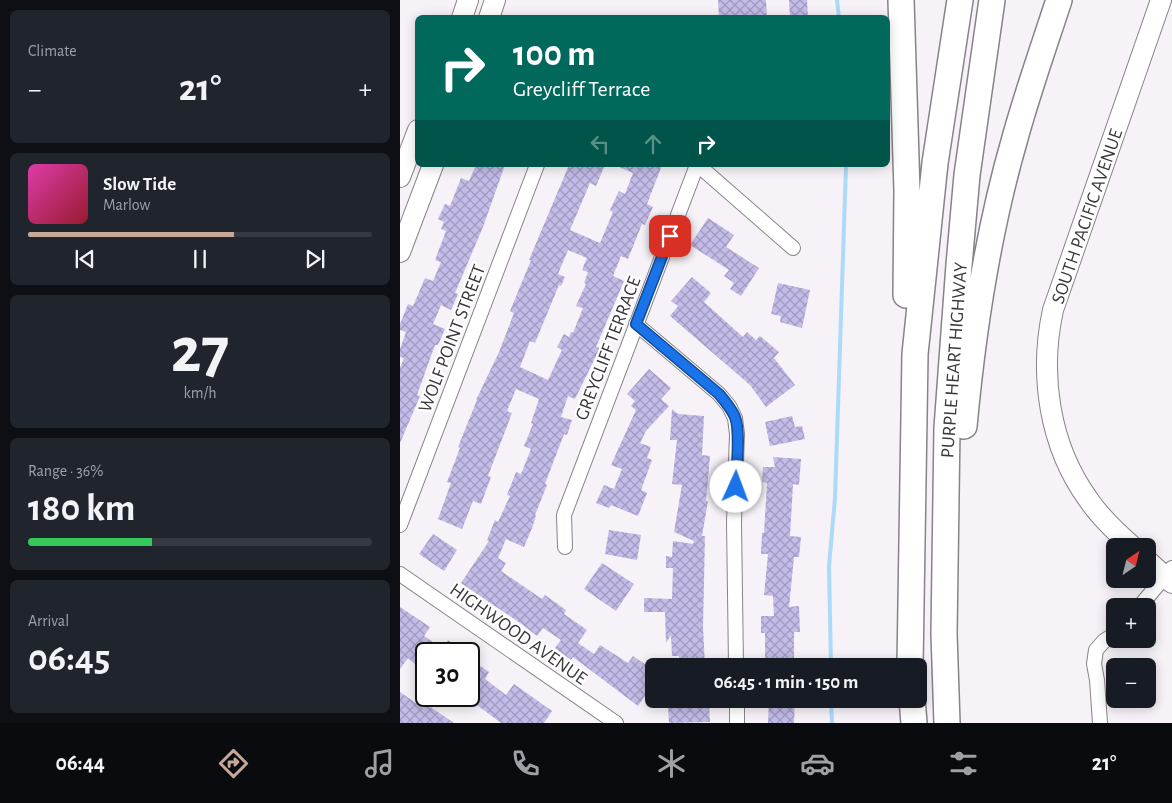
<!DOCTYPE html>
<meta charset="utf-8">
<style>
:root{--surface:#171b24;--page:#20242c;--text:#f1f3f6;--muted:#9ea1a6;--line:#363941;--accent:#c6a798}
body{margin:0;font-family:"Alegreya Sans",sans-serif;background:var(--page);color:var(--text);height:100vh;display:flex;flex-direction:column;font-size:19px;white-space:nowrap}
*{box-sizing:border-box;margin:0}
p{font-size:16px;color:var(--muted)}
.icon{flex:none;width:28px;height:28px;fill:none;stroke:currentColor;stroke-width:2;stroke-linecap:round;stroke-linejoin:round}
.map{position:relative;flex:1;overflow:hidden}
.drawer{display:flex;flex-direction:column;gap:10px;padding:10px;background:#0d0f14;width:400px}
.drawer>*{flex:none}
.top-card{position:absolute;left:15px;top:15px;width:475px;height:152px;border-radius:8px;box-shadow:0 2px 12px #0003;background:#00695c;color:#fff;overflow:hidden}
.needle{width:32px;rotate:35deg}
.controls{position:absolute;left:706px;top:538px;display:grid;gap:10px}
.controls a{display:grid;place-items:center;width:50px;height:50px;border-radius:8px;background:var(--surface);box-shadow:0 2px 12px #0003;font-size:25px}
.speed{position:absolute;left:15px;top:642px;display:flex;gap:10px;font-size:25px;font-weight:700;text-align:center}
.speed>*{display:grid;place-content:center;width:65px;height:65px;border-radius:50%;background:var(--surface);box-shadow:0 2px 12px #0003;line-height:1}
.speed .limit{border:2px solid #111;border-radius:8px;background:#fff;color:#111}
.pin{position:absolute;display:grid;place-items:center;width:42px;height:42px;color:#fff;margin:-21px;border-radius:10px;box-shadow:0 2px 8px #0006}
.me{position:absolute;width:55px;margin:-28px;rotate:2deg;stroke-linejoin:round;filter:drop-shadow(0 0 4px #0008)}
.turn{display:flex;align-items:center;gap:18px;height:105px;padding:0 15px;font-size:22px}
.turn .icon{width:65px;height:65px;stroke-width:2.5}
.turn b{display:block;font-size:35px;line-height:42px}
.lanes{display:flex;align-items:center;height:48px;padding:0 15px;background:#0003;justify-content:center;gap:25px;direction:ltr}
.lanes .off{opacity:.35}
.big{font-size:38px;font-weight:700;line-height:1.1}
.drawer .card{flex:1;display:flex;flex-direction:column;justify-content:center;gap:8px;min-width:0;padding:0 18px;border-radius:8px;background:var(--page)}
.drawer .dial{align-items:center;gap:0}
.dial b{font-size:65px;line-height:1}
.song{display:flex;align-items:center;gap:15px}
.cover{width:60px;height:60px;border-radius:8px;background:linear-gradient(135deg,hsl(320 70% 55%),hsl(350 70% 35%))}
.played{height:5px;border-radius:2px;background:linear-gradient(90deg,var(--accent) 60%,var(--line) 60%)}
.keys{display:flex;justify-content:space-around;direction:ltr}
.heat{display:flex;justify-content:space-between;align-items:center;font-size:28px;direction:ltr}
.charge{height:8px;border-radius:4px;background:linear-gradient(90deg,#34c759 36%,var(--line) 0)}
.trip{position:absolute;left:245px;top:658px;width:282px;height:50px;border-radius:8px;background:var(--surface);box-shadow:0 2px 12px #0003;font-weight:700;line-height:50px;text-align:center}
.menu{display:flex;height:80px;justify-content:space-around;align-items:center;background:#090b0e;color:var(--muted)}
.menu .icon{width:35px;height:35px}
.menu .current{color:var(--accent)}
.menu b{font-size:22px;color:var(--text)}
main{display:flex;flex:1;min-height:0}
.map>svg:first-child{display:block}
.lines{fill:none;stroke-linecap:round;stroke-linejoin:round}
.stream{stroke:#addaf9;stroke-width:4}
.building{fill:url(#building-cross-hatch);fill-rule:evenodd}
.street-casing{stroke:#878388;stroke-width:16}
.secondary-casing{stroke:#878388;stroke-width:22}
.highway-casing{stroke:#878388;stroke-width:28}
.street{stroke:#fff;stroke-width:14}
.secondary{stroke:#fff;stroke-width:20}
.highway{stroke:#fff;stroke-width:25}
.route-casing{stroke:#114b97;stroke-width:12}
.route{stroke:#1a73e8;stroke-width:9}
.labels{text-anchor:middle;stroke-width:4.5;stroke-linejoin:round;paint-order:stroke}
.street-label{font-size:19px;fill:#3b393b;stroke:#fff}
</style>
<main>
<section class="drawer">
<div class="card"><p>Climate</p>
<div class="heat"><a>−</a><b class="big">21°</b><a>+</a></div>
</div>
<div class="card">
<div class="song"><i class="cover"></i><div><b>Slow Tide</b><p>Marlow</p></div></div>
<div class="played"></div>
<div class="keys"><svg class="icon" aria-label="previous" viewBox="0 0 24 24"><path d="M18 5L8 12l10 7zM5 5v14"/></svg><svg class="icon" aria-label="pause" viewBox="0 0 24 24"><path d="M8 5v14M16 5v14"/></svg><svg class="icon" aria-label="next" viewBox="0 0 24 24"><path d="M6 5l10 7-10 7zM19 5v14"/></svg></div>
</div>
<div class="card dial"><b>27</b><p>km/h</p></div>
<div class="card"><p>Range · 36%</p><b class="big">180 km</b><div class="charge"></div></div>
<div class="card"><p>Arrival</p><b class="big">06:45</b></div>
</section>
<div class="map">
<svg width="772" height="723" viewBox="0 0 772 723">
<defs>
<pattern id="building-cross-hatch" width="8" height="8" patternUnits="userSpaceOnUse" patternTransform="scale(1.25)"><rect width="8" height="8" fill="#c3bce9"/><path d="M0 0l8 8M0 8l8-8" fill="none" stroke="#a09abe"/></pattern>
</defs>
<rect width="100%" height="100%" fill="#f6f2f7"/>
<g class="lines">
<path class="stream" d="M437,0L439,18
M431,666L429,566L435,498L446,165
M431,699L432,723"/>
</g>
<path class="building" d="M318,0H366L367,18H319Z
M389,0H407L408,18H390Z
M76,165H105L83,227L55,293L58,294L51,310L41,305L33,324L45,329L38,345H35L17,395L20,396L0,443V368L4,358L0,357V349L6,332L0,330V324L8,304L13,306L25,278L33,281L41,262L35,260L46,231L41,229L44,222L38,219L45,204L50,206L61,178L69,181Z
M169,165H205L196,186L190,183L170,230L200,243L213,212L210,210L219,191L225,194L233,173L214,165H262L247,204L253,207L245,225L242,224L228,259L221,256L213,276L224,281L196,347L200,348L175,399L168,396L161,417L172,420L167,435L164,434L145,484L147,485L135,515L136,516L132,528L124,547L106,539L98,558L106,563L101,571L142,599L145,595L166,610L164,614L187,630L178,643L194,654L200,645L228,663L233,656L249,667L246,672L254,677V683L238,706L173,657L171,660L155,648L161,640L143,628L137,636L123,625L61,583L89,541L87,540L95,520L98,522L110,496L107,495L116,472L121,474L131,449L124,446L133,424L131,423L139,399L116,389L107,411L112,413L88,476L91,477L81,504L73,501L62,529L38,519L51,483L47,482L60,448L58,447L77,400H76L99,352L114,313L110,311L131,260H129ZM168,250L187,258L182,270L188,272L184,283L186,284L176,306L183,308L173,333L171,332L169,337L164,334L157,347L162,350L148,380L120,367L130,341L135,343L159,285L161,286L165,277L158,274Z
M308,218L334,235L326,247L359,268L341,296L330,289L334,283L324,276L329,270L290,245Z
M292,277L311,293L304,302L343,337L347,332L356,340L360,336L379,352L374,358L395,385L366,407L350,385L270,316L278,306L271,301Z
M378,283L410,290L402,328L380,322L381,316L371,314Z
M249,369L271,388L261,399L269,406L246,431L240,443L251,447L247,458L252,460L241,490L247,493L238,516L211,505L209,508L196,503L204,485L214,489L222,469L211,465L236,410L231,406L235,401L227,394Z
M272,409L278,414L304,416L302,455L310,456L306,501H308L302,536H305L303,627L305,666H279V656H272L271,635L266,643L265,612H244V598L272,599L273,568H266V556L272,557L273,541L293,544L294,541L274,532L282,485L272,484L277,440H270Z
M392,416L395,427L402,426L405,439L370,446L365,422Z
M373,457L401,459L399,485L393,484L390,536L401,537L399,557H394L389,607L399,606L400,632H394V666H365V633H361V616H374L373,596L364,595L368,554H361L362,533H364L367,483L362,482L363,467H375Z
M209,530L241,535L237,560L205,554Z
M33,534L57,550L44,571L19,554Z
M202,563L234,584L216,611L184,589Z
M0,607L30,627L24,636L43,649L48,640L68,654H22L15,664L8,658L0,669Z
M76,663L89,672L85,679L106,695L114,684L152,711L144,723H101L69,699V673Z
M0,692L23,708L26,704L54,723H0Z
M369,699H395L394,723H368Z
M309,705L310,722L269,723L268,706Z"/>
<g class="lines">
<g class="street-casing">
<path id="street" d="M298,165L393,248
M236,324L319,394L329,406L335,418L337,434L334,522L336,666
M0,525L137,165
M165,547L164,515L297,165
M0,574L216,723
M740,606L772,568
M337,699V723
M700,723L697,680L694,664L696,650L704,641L715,634"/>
</g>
<g class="secondary-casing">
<path id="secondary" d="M62,18L68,0
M89,18L95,0
M0,177L18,130
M0,252L33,165
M732,546C716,532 700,517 688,499C649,445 639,374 653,310L761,0
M748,561L772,583"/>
</g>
<g class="highway-casing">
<path id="highway" d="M501,0L507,191L506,295
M564,426C573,329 588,231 615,138C628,91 644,46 659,0
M510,666L515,354L535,163L560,0
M512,699L514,723
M547,723L544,634L547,428L559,265L567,175L592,0"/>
</g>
<use href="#street" class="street"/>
<use href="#secondary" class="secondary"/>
<use href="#highway" class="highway"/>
</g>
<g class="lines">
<g class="route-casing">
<path id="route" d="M270,236L236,324L319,394C325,401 331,408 335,417C341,433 336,469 336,487"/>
</g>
<use href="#route" class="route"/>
</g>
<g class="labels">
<g class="street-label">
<text transform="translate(686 216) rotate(-71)" y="7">SOUTH PACIFIC AVENUE</text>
<text transform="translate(51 338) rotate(-69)" y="7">WOLF POINT STREET</text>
<text transform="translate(207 348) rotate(-69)" y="7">GREYCLIFF TERRACE</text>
<text transform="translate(553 360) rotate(-86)" y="7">PURPLE HEART HIGHWAY</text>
<text transform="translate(119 633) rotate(35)" y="7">HIGHWOOD AVENUE</text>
</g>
</g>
</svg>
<div class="controls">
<a><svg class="needle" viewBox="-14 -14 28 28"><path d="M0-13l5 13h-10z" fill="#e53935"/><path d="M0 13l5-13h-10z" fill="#9ea1a6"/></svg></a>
<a>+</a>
<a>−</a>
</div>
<div class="speed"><div class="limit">30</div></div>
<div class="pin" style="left:270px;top:236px;background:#d93025"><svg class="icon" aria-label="arrive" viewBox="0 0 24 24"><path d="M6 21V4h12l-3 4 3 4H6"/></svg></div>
<svg class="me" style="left:336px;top:487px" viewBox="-20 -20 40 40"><circle r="19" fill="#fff"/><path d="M0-13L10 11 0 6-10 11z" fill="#1a73e8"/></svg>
<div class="trip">06:45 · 1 min · 150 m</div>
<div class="top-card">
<div class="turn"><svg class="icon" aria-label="right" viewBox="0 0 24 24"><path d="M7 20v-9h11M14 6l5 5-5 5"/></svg><div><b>100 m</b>Greycliff Terrace</div></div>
<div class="lanes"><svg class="icon off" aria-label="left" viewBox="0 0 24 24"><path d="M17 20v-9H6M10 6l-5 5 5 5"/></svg><svg class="icon off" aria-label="ahead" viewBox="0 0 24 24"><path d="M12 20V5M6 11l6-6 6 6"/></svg><svg class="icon" aria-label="right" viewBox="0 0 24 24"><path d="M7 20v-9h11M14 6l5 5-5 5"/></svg></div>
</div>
</div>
</main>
<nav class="menu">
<b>06:44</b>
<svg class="icon current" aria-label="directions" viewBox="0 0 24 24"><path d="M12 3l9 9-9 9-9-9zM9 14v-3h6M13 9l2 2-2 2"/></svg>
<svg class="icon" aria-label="music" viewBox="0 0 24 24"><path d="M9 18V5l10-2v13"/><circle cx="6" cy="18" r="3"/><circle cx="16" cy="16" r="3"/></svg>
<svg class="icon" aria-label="phone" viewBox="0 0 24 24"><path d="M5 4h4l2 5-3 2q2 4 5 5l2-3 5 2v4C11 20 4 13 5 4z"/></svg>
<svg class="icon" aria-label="climate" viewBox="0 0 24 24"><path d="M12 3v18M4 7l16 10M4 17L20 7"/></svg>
<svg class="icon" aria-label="car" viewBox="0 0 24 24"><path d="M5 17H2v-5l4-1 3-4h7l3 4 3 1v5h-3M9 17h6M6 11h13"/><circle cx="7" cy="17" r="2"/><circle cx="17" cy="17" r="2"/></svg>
<svg class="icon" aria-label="filters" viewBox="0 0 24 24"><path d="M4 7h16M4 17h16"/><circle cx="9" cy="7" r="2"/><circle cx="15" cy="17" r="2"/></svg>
<b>21°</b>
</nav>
